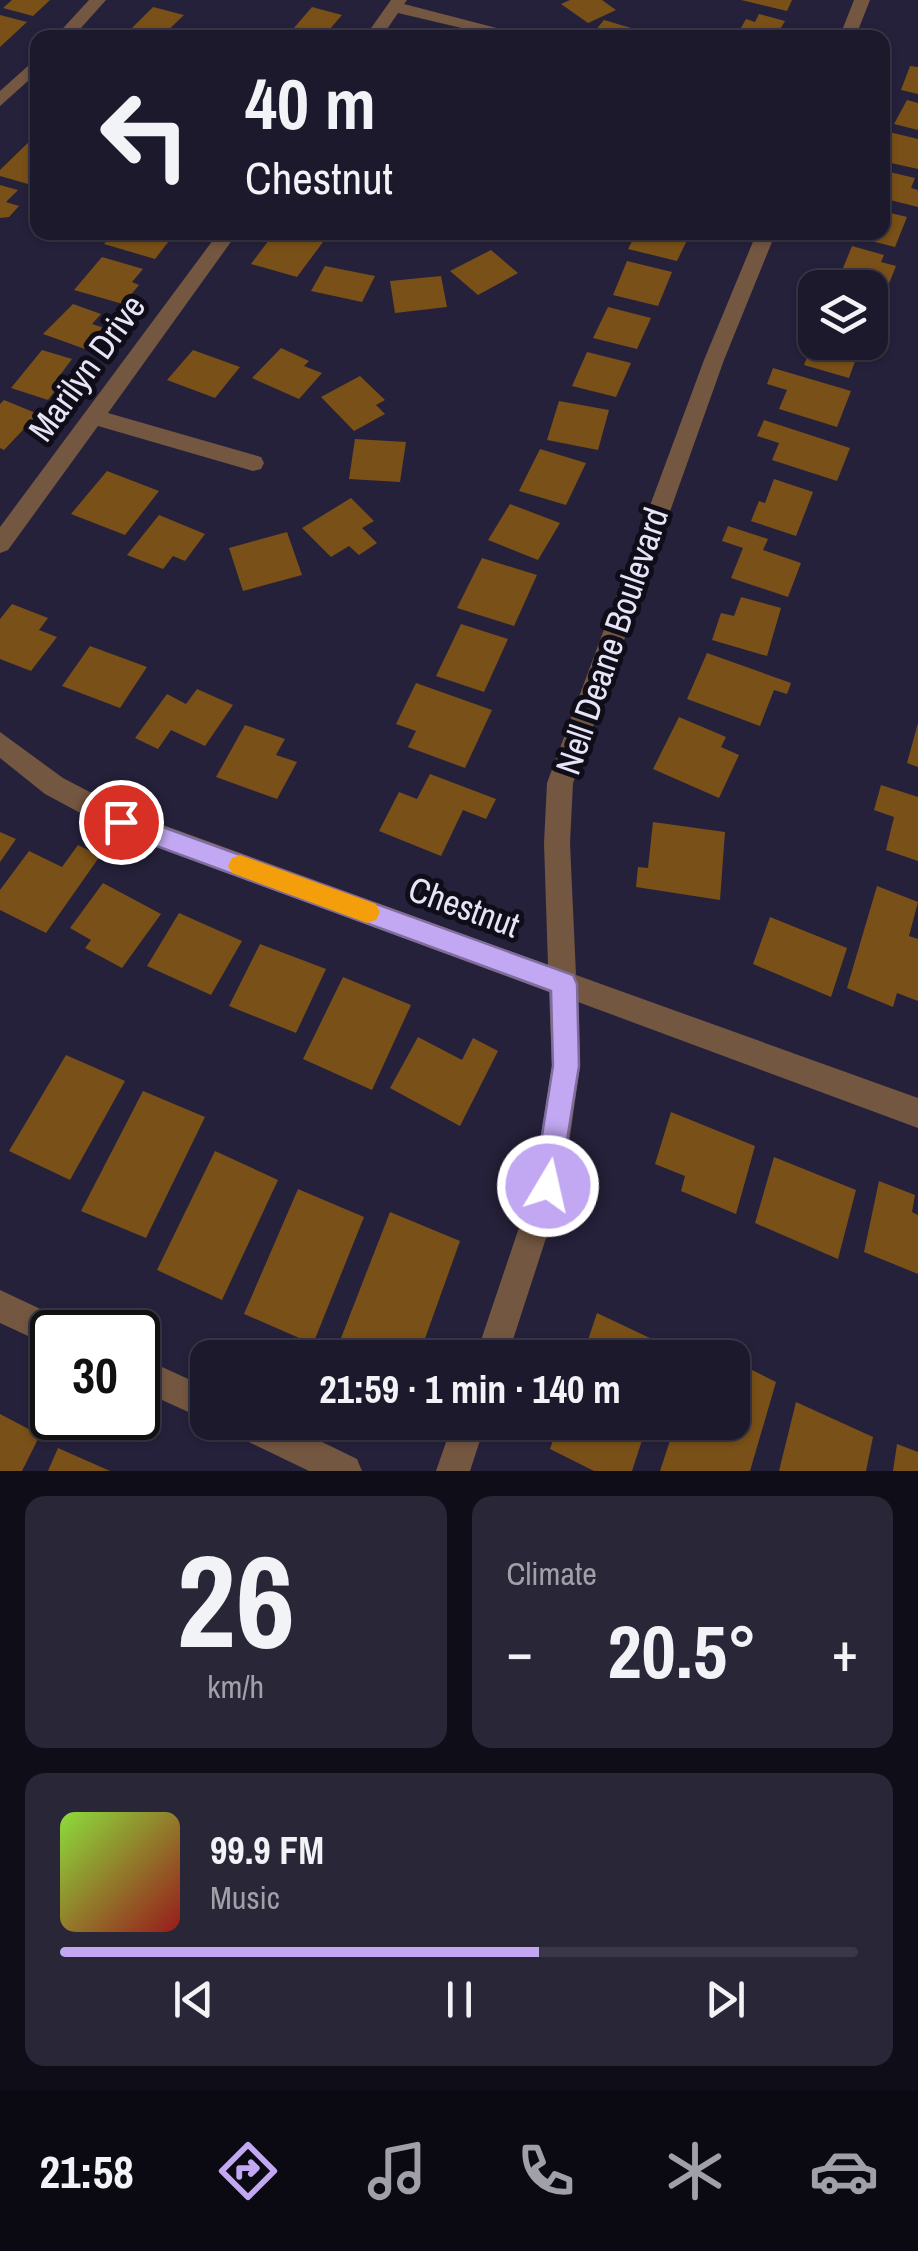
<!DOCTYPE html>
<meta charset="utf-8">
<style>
:root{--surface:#1c192c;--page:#292638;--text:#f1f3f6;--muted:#a0a0a9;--line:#3a3848;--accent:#c2a8f2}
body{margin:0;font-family:"Archivo Narrow",sans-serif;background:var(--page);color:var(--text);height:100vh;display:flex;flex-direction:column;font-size:38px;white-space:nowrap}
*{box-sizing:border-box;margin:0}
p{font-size:32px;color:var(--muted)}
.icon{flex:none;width:55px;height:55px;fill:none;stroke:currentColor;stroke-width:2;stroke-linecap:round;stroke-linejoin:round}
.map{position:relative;height:1471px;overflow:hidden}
.side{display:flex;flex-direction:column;gap:25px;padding:25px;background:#0f0e18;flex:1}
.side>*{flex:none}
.hud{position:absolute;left:30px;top:30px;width:860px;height:210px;border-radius:20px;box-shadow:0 2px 8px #0004,0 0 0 2px var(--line);background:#1c192c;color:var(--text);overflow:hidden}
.fabs{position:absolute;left:798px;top:270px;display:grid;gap:20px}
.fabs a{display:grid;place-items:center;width:90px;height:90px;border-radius:20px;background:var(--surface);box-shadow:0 2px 8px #0004,0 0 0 2px var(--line);font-size:50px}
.speed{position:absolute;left:30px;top:1310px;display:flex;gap:20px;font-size:50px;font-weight:700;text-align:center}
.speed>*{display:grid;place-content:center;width:130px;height:130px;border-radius:50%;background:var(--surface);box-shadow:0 2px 8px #0004,0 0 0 2px var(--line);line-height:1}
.speed .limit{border:5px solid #111;border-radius:15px;background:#fff;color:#111}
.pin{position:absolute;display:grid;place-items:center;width:85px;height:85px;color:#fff;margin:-42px;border:5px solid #fff;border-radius:50%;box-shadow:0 2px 10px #0007}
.me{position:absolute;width:110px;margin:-55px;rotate:9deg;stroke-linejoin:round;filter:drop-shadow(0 0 8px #0008)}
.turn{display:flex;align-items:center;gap:35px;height:210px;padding:0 50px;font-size:45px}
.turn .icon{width:130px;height:130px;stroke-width:2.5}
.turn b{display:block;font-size:70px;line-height:85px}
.big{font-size:75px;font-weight:700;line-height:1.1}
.side .widget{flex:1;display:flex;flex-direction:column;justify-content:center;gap:15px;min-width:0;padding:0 35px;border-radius:20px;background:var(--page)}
.side .dial{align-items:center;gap:0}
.dial b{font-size:130px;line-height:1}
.song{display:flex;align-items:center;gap:30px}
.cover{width:120px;height:120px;border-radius:15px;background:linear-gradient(135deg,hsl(90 70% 55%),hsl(0 70% 35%))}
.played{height:10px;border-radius:5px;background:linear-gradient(90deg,var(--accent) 60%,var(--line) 60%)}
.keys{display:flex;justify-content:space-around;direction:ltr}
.heat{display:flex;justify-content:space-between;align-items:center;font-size:55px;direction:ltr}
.side .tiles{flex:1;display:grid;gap:25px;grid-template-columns:1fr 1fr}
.widget:last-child{grid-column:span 2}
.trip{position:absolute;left:190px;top:1340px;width:560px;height:100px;border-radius:20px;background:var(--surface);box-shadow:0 2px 8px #0004,0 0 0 2px var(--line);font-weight:700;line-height:100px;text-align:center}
.dock{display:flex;height:160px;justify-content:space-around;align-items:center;background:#0b0a12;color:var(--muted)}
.dock .icon{width:70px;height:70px}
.dock .on{color:var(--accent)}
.dock b{font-size:45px;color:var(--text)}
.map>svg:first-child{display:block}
.building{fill:#795017}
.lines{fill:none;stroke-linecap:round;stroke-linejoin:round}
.street{fill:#735741;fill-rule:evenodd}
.route{fill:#c2a8f2;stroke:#7e6d9d;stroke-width:2.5}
.slow{fill:#f59e0b}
.labels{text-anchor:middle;stroke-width:10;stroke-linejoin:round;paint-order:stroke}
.street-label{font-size:35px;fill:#e6e4f6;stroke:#0f0d18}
</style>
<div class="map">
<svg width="918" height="1471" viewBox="0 0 918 1471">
<rect width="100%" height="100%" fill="#26213b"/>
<path class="building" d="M12,0H50L33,16L3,8Z
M570,0H602L616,10L588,23L561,4Z
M741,0H792L787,11Z
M153,7L184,15L160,38H122Z
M312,7L342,15L323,37L293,29Z
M759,14L785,21L775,38L737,35L746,19L755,22Z
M0,15L27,22L0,47Z
M604,20L648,33L644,38H589Z
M910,66L918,67V94L901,90Z
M907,100L918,103V130L894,124Z
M889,132L918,139V169L882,161Z
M38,133V175L28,184L0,176V170Z
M885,171L915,178L911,188L918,190V207L882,198Z
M0,185L18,190L6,202L19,206L9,217L0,218Z
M882,211L907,217L895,247L844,234L882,232Z
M114,232H176L155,259L104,244Z
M275,232L323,242L297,277L251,264Z
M489,232H521L523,239L491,242Z
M637,232H691L677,261L628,249Z
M852,246L884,255L881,262L896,266L886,291L839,278Z
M491,250L518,273L478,295L450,271Z
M102,257L143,269L132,282L139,285L123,304L74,290Z
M627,261L672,272L658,306L613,295Z
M325,266L375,276L362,302L311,291Z
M441,276L447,307L395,313L390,281Z
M73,304L101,314L92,324L104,328L85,349L43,334Z
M608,307L651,318L637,349L593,338Z
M829,342H862L849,378L804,365L812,345L826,349Z
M281,348L309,361L304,366L322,373L299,399L252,378Z
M42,350L72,359L57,379L63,381L48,400L11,388Z
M193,350L240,367L215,398L167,380Z
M587,352L631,363L616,397L572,386Z
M773,368L851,391L837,427L779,409L787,390L767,384Z
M360,376L385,400L376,405L385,414L354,431L321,397Z
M4,400L38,414L4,450L0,448V404Z
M559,401L609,410L598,450L547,440Z
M764,420L850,448L837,481L772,460L779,443L757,436Z
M355,439L406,442L400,482L349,479Z
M540,449L586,463L566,505L519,491Z
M107,471L159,491L125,535L71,514Z
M774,479L813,492L796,536L751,521L759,501L765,503Z
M351,498L374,521L362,528L377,543L359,555L349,546L331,557L302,528Z
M510,504L560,523L538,560L488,540Z
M159,515L205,534L185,561L173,556L163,569L127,555Z
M728,526L768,539L763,550L801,563L788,597L731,578L743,548L722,541Z
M287,532L302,575L243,591L229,548Z
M482,558L537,575L514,626L457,608Z
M741,597L781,608L767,656L712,640L721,613L734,616Z
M12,604L48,618L39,630L57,637L31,671L0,659V619Z
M461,624L508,639L484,692L436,676Z
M90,646L147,667L120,708L62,686Z
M707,653L791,683L787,694L774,690L760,726L687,699Z
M416,683L492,710L465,768L408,747L416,731L396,724Z
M197,689L233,705L205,746L171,730L158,749L135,738L167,694L186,704Z
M679,717L726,737L721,747L739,755L719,798L653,769Z
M918,723V767L907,763Z
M245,725L285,739L276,755L297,762L277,799L216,777Z
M430,774L496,799L486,819L463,810L441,856L379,831L399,792L417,799Z
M881,785L918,797V861L886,850L894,817L874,810Z
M653,822L725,832L720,900L636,887L638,867L648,868Z
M0,832L16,839L0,862Z
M78,845L100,856L46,933L0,910V890L29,851L62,867Z
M103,883L161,914L122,968L85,948L91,940L70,928Z
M877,886L918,902L909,936L918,939V1001L897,993L893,1007L847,988Z
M179,913L242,941L211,995L147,966Z
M770,917L847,948L831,997L753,964Z
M260,944L326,969L296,1033L229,1006Z
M343,977L411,1005L372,1090L303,1059Z
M418,1037L462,1060L473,1038L498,1051L460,1126L390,1088Z
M66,1055L125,1081L70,1180L9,1151Z
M143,1091L205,1117L146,1238L81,1211Z
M671,1112L755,1146L736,1214L681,1191L685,1176L655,1164Z
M215,1151L278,1180L222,1300L157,1270Z
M774,1157L856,1190L838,1259L755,1223Z
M879,1181L915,1195L912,1212L918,1215V1274L864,1252Z
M298,1189L364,1217L313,1344L244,1314Z
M390,1212L460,1241L418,1358H337L334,1356Z
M597,1313L671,1348L668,1358H582Z
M732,1360L776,1382L750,1471H660L676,1422H732Z
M796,1402L873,1437L866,1471H779Z
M0,1414L40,1435L22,1471H0Z
M559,1422H648L632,1471H594L550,1449Z
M897,1444L918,1452V1471H893Z
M58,1448L110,1471H48Z"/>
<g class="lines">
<path class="street" d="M89,0H106L72,38H54Z
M391,0H407L404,4L527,36L504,38L398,13L381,38H364Z
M854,0H870L855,38H839Z
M38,57V72L0,106V91Z
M219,232H238L108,413L261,457L264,463L261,469L253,471L98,426L8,550L0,553V527Z
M757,232H776L724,360L573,783L570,843L576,975L918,1098V1128L578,1002L580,1066L563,1186L507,1358H475L533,1186L552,1066L549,992L112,830L45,794L0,758V732L63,778L130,813L548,965L544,843L547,783L704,360Z
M0,1290L66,1321L71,1332H52V1347L0,1323Z
M138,1356L208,1388V1421L138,1389Z
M228,1422H281L357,1459L362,1471H309L232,1434Z
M453,1422H486L470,1471H436Z"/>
</g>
<path class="route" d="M121,812L573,975L577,984L579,1066L558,1196L548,1200L538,1196L534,1186L553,1066L551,991L113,830L109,822L113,815Z"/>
<path class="slow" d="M240,855L376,904L380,912L376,920L367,923L232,873L228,866L232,858Z"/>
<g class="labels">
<g class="street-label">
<text transform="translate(87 368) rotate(-54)" y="12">Marilyn Drive</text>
<text transform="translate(612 641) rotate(-71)" y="12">Nell Deane Boulevard</text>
<text transform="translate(464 907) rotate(20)" y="12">Chestnut</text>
</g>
</g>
</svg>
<div class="fabs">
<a><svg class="icon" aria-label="layers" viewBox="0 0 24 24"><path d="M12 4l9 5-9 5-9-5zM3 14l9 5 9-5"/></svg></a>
</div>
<div class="speed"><div class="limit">30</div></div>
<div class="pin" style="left:121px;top:822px;background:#d93025"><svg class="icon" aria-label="arrive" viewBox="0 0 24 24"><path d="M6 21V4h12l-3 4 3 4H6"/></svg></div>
<svg class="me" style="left:548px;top:1186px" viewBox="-20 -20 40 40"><circle r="17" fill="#c2a8f2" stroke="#fff" stroke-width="3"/><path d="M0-11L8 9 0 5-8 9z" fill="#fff"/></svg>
<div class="trip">21:59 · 1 min · 140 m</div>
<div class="hud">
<div class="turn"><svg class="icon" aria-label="left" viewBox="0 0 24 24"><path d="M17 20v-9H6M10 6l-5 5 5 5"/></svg><div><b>40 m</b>Chestnut</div></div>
</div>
</div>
<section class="side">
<div class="tiles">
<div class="widget dial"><b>26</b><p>km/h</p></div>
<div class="widget"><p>Climate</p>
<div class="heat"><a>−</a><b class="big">20.5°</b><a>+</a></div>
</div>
<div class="widget">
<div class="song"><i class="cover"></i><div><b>99.9 FM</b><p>Music</p></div></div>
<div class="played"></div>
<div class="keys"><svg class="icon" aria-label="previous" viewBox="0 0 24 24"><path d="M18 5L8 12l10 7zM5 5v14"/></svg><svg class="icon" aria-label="pause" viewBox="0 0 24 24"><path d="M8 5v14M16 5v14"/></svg><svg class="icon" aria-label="next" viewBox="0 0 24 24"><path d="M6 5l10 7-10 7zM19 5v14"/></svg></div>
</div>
</div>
</section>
<nav class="dock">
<b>21:58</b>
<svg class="icon on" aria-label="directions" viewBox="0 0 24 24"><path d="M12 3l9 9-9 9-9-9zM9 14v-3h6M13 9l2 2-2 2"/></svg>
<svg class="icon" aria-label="music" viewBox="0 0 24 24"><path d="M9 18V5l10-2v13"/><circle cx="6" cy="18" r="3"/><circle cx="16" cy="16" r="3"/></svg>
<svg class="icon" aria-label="phone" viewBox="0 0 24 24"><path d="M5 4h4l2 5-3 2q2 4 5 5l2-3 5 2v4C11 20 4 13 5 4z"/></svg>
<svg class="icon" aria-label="climate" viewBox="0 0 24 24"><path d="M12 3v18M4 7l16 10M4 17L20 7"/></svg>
<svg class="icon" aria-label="car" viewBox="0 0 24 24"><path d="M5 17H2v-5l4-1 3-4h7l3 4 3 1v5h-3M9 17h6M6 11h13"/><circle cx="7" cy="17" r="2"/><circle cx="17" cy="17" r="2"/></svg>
</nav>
